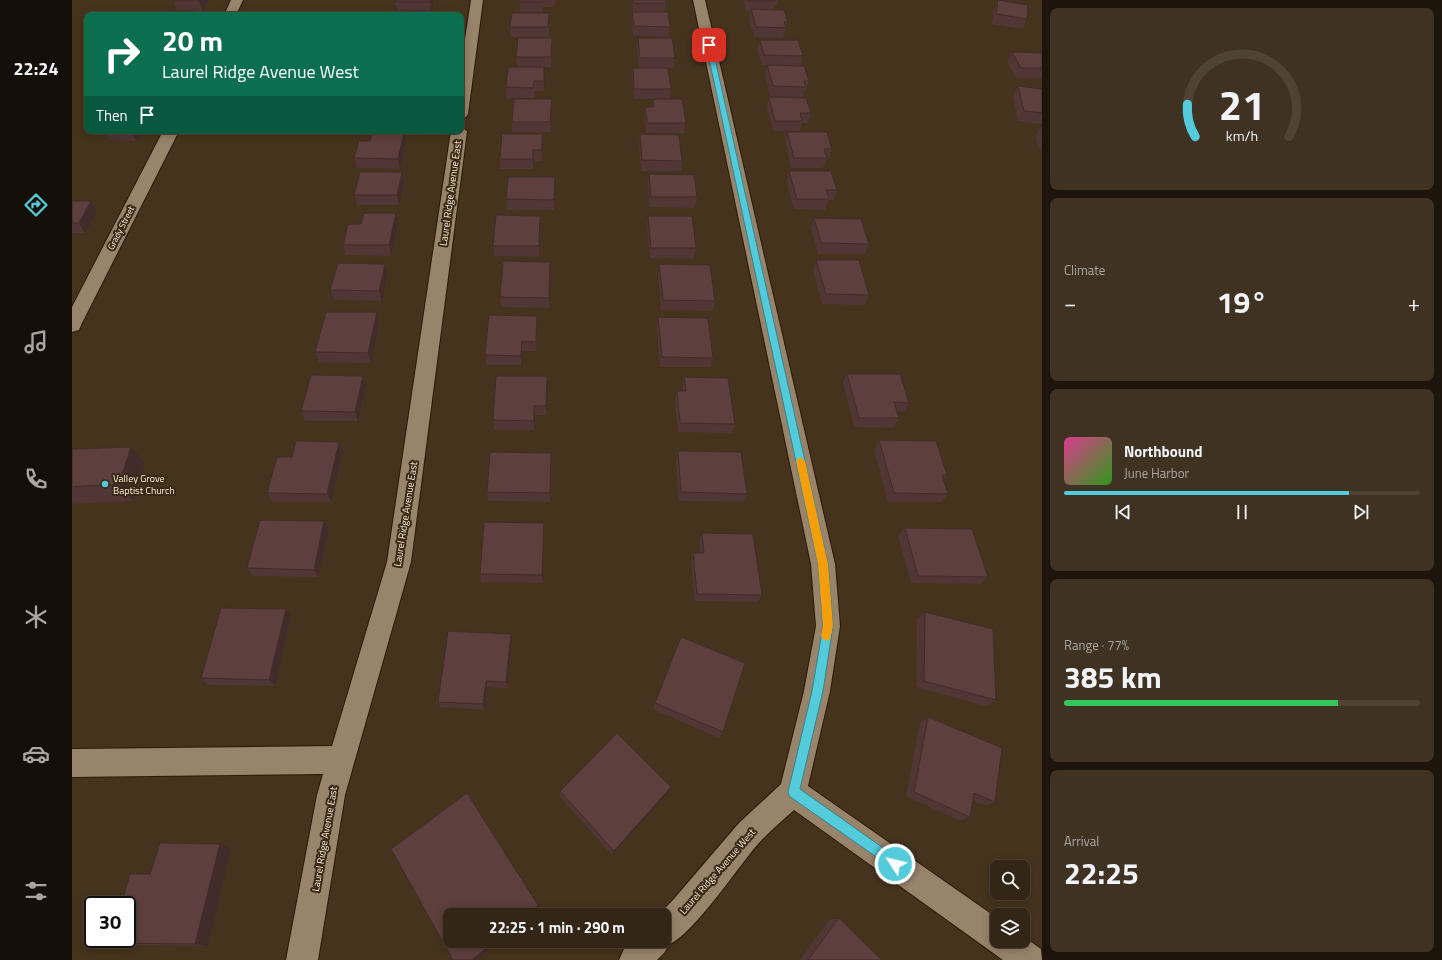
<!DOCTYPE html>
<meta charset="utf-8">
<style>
:root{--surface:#342616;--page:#3f3223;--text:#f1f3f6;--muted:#a9a5a1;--line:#4e4335;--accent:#53cbda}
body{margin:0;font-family:"Titillium Web",sans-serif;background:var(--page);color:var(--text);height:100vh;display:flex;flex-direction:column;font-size:15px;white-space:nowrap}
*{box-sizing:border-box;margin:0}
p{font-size:13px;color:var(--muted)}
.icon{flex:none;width:22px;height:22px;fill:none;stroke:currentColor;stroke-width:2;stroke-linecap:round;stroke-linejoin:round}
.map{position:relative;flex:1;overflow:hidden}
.side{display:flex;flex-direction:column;gap:8px;padding:8px;background:#1d150c;width:400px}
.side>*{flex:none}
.top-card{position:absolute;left:12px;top:12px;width:380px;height:122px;border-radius:8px;box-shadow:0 2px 10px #0003,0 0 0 1px var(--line);background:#0b6e4f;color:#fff;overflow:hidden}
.buttons{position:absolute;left:918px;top:860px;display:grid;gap:8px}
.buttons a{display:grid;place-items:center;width:40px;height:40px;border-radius:8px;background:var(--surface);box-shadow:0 2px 10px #0003,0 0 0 1px var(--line);font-size:20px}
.speed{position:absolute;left:12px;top:896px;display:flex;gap:8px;font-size:20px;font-weight:700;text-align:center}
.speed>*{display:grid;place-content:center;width:52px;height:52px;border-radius:50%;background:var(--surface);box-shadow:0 2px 10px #0003,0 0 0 1px var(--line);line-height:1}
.speed .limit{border:2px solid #111;border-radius:6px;background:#fff;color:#111}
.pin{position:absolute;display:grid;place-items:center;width:34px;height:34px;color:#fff;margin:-17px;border-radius:8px;box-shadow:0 2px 6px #0006}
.me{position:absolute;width:44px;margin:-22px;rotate:305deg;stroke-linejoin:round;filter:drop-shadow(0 0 3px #0008)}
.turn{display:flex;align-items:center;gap:14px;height:84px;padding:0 12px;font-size:18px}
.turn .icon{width:52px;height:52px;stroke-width:2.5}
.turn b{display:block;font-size:28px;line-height:34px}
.then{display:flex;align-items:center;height:38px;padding:0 12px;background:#0003;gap:8px;font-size:15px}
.big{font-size:30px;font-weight:700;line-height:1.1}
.side .widget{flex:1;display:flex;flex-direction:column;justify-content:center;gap:6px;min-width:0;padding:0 14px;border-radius:8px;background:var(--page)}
.side .dial{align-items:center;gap:0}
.dial svg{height:104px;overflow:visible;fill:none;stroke:var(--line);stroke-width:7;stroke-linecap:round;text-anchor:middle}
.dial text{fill:var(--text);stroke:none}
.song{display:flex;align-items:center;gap:12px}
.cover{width:48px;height:48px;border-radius:6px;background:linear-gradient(135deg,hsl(330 70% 55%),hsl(110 70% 35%))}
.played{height:4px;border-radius:2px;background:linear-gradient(90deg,var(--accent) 80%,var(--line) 80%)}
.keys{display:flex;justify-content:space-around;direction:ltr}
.heat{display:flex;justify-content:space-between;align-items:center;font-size:22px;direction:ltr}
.charge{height:6px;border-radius:3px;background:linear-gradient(90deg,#34c759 77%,var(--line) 0)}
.trip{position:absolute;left:371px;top:908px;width:228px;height:40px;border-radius:8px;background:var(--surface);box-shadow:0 2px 10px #0003,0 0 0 1px var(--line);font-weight:700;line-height:40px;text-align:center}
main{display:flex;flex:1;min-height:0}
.tab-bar{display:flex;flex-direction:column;width:72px;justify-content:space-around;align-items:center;background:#150f09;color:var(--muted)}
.tab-bar .icon{width:28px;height:28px}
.tab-bar .active{color:var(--accent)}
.tab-bar b{font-size:18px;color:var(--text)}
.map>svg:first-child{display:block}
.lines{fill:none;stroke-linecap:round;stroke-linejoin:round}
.minor-casing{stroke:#2b1a05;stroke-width:2}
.minor{fill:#98836b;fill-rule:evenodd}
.wall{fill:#503634}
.shaded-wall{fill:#412c2b}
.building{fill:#5d3f3d;stroke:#412c2b}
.route{fill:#53cbda;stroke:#36848e}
.slow{fill:#f59e0b}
.poi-dot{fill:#53cbda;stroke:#3a2913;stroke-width:1.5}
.labels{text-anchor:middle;stroke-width:4;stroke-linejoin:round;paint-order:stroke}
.far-street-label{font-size:9px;fill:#faeee1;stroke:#3a2913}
.street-label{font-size:10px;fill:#faeee1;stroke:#3a2913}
.poi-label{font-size:10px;fill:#faeee1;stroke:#3a2913;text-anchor:start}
</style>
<main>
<nav class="tab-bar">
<b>22:24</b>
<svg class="icon active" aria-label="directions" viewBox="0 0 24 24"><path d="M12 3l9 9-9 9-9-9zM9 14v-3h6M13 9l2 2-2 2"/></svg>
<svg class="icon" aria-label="music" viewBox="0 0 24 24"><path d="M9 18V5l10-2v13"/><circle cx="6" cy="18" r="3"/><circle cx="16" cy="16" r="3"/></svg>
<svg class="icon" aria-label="phone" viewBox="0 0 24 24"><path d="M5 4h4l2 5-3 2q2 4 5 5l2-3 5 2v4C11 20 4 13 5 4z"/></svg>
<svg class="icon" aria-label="climate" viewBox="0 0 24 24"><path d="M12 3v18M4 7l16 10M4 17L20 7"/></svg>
<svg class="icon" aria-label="car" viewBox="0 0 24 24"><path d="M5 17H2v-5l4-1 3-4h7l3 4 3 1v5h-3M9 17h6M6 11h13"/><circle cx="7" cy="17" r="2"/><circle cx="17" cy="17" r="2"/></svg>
<svg class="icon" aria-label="filters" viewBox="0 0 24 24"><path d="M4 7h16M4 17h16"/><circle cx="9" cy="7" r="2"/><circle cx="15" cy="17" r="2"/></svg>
</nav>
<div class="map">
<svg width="970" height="960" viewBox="0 0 970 960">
<rect width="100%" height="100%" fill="#45331d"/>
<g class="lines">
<g class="minor-casing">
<path id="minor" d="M159,0H171L164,15H152Z
M399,0H411L396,114L394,117L389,118V65Z
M621,0H633L763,564L768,626L758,691L736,786L925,918V941H951V936L969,949L970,960H931L722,810C710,821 697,832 686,844C666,867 621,935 596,945L593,952L585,960H547L552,949L560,941H592V915H586L601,900L667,823L709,784L732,691L744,626L739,564Z
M389,127L395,131L339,562L273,795L246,960H214L245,795L251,774L0,777V749L260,746L315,562L379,131H389Z
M91,131H107L9,325L7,330L0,332V307Z"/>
</g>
<use href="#minor" class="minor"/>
</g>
<path class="wall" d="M102,0H137L130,11H124L125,15H93L105,11L101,1Z
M362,0L359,11H362L363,15H327L328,11H325L323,2Z
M448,0H483L482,7H472L471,12H448Z
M560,0H594V3L593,12L598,27L596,37L561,36L560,22L561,12Z
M671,0H706L705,6H703L702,10L716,22L711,38L682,37L677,19L678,11H674Z
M926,0L955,19L951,29L920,24L922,10Z
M477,13V37H439L438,27Z
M480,38L479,68L472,67V91H462V98H434V87L445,67L444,57Z
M566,38L603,58L602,68H567L565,48Z
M688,40L731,56L728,66L737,81L734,91H732L731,97L698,96L693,76L695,65H690L685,50Z
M940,52L970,53V79L944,78L935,62Z
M561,68L599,89L598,99L614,123L612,133H574L572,117L573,107H580L581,99H586H562L560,78Z
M946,86L970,89V124L946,121L941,96Z
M697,97L739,113L736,123H730L727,131H701L695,108Z
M480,99L479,132H440V122Z
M970,125V149L966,148L964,135Z
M32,131H70L64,141L37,140Z
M715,132L760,149L757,159H754L751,168H719L713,142Z
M470,134V161H462L461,169H428V159Z
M568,134L610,161L609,171H569L567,145Z
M334,143L328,169L285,168L282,158Z
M717,171L765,190L762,200H757L753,210L722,209L714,181Z
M577,174L625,197L623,208L578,207L576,185Z
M332,183L327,205H285L282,195Z
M483,187L482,210H435L434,199Z
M0,201H19L25,212L13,233H0Z
M324,213L326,224L319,256L274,255L271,245Z
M576,216L624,248L622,258H578L575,226Z
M742,218L797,244L793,254H746L739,228Z
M468,226L467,257L422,256L421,246Z
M744,260L797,295L793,305L750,304L741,270Z
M478,262L477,308L429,307L428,297Z
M313,264L316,274L310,301L262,300L258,290Z
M587,264L643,301L641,311L589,310L586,274Z
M305,312L307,323L299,363L247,362L243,352Z
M465,316V326L464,351H450L449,365H414L413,355Z
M586,317L641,358L639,367H588L585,327Z
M775,374L837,403L832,412H825L827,418L821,428L782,427L771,383Z
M475,376V415H463L462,430H422L421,420Z
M612,377L663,424L660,433L606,432L603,401L605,391H611L610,387Z
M294,385L286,421H233L229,411Z
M807,440L875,475L871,480L876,494L869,502H816L802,450Z
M267,442L271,451L259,502H200L195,493Z
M0,449L73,464L61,501L0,504Z
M606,451L675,494L671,502L607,501L604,460Z
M479,462L478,502L416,501L415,492Z
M252,521L257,530L246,577L181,576L175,568Z
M472,523L471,583L409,582L408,574Z
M833,528L916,577L908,584L839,583L826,536Z
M630,533L690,595L686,602L623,601L619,561L621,553H628L627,542Z
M214,609L219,616L203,686L136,685L129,678Z
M853,612L924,700L914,706L844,687L845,620Z
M439,634L440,641L435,688L415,687L413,710L368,707L366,702Z
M583,703L651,732L647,738L581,709Z
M856,717L923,802L913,806L900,800L898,817L888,821L834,796L848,723Z
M599,787L596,793L540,855L488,797V791Z
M159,849L136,946L54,945L37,943L78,874Z
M767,918L810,960H728L757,920Z"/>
<path class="shaded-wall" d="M128,0H137L130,11L127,1Z
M358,0H362L359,12L358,2Z
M124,11L125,15H121Z
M472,67L473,77L472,91Z
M480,99V110L479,132L478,122Z
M59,131H70L64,141Z
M332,133L334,143L328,169L326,159Z
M470,134L471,144L470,161Z
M461,150L462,161L461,169Z
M330,172L332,183L327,205L325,195Z
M19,201L25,212L13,233L7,223Z
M324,213L326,224L319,256L317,245Z
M468,216V226L467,257V246Z
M478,262V272L477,308V298Z
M313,264L316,274L310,301L307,291Z
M305,312L307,323L299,363L296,353Z
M450,341V351L449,365V356Z
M291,376L294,385L286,421L283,412Z
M475,376L476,386L475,415L474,406Z
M462,406L463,415L462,430Z
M267,442L271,451L259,502L255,494Z
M59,447L73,464L61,501L47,484Z
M252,521L257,530L246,577L242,570Z
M472,523V531L471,583L470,575Z
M214,609L219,616L203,686L197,680Z
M439,634L440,641L435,688L434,682Z
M414,681L415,687L413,710L411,704Z
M599,787L596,793L540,855L542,851Z
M148,844L159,849L136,946L123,944Z
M466,905L467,908L458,915H454Z
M423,941H427L404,960H400Z"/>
<path class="building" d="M102,0H128L127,1H101Z
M324,0H358V2H323Z
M448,0H472L471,2H448Z
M561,0H594V3H562Z
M676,0H704V1H676Z
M926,0L956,5L955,19L924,14Z
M679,9L712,10L716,22H712L714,28L684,27Z
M329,10L362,11L361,15H327Z
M96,11H124L121,15H93Z
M560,12H596L598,27L562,26Z
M440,13H477L476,27H438Z
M446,38H480L479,57H444Z
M566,38H600L603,58H568Z
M688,40H726L731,56L692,55Z
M940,52L970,53V68H949Z
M695,65L732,66L737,81H732L734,87L701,86Z
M436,67H472V81H462L461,88L434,87Z
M561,68H596L599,89H562Z
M946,86L970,89V113L952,111Z
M697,97L734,98L739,113H728L730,121H703Z
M442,99H480L478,122H440Z
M581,99H610L614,123H575L573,107H582Z
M301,132L332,133L326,159L282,158L287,141H298Z
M715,132H755L760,149H752L755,158H722Z
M430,134H470V150H461V159H428Z
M568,134L607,135L610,161L570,160Z
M717,171H759L765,190H754L757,199H725Z
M288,172H330L325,195H282Z
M577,174L622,175L625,197H579Z
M436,177H483L482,200L434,199Z
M0,201H19L7,223H0Z
M292,213H324L317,245H271L276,224H289Z
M424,215L468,216L467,246H421Z
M576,216H620L624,248H579Z
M742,218L789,219L797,244L749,243Z
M744,260H787L797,295L754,294Z
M431,261L478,262L477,298L428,297Z
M266,263L313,264L307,291L258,290Z
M587,264L638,265L643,301L591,300Z
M254,312H305L296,353L243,352Z
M417,315L465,316L464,342L450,341L449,356L413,355Z
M586,317L636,318L641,358L590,357Z
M775,374H828L837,403L822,402L827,418H787Z
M239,375L291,376L283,412L229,411Z
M424,376H475L474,406H462V421L421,420Z
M612,377L656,378L663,424L608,423L605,391H614Z
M807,440L864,441L875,475H870L876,494L822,493Z
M224,441L267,442L255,494L195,493L205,457H220Z
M59,447L47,484L0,487V449Z
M606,451L669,452L675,494L609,492Z
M418,452L479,453L478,493L415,492Z
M188,520L252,521L242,570L175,568Z
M412,522L472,523L470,575L408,574Z
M833,528L900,529L916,577L846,576Z
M630,533L681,534L690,595L625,594L621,553H632Z
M149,608L214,609L197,680L129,678Z
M853,612L921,629L924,700L852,681Z
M376,631L439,634L434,682L414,681L411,704L366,702Z
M609,637L673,663L651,732L583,703Z
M856,717L930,748L923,802L902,793L898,817L842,792Z
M545,733L599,787L542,851L488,791Z
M395,793L466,905L454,915H378V941H423L400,960H381L319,849Z
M88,843L148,844L123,944L37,943L39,939H55V905H49L58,874H78Z
M767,918L810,960H736Z"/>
<path class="route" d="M637,43L640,45L756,564L761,626L751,691L728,789L828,860L829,864L828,869L823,870L717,796L716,792L740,691L751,626L746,564L634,45Z"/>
<path class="slow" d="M728,457L733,461L756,564L761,626L758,639L755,641L751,639L749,636L751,626L746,564L724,461Z"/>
<circle class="poi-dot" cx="33" cy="484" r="4"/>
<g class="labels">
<g class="far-street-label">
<text transform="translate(49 228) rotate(-63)" y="3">Grady Street</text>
</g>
<g class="street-label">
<text transform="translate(378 193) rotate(-82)" y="4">Laurel Ridge Avenue East</text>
<text transform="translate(333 514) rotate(-81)" y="4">Laurel Ridge Avenue East</text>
<text transform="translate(252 839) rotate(-80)" y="4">Laurel Ridge Avenue East</text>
<text transform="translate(645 871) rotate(-49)" y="4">Laurel Ridge Avenue West</text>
</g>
<g class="poi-label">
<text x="41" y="482">Valley Grove<tspan x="41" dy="12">Baptist Church</tspan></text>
</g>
</g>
</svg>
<div class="buttons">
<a><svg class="icon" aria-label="search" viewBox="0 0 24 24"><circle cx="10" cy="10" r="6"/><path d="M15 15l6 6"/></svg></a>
<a><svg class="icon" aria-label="layers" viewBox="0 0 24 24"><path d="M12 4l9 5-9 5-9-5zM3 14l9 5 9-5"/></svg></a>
</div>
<div class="speed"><div class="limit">30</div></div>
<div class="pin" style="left:637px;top:45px;background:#d93025"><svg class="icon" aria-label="arrive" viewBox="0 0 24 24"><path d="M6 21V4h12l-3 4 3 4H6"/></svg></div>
<svg class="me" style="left:823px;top:864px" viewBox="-20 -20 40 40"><circle r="17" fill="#53cbda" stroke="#fff" stroke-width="3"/><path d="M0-11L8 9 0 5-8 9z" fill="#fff"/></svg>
<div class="trip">22:25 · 1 min · 290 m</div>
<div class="top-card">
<div class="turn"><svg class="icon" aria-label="right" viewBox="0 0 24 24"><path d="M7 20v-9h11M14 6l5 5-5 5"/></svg><div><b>20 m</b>Laurel Ridge Avenue West</div></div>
<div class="then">Then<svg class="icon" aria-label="arrive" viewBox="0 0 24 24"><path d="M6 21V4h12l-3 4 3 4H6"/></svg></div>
</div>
</div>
<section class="side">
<div class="widget dial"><svg viewBox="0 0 100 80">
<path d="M14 69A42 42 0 1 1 86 69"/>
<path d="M14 69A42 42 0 0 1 8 44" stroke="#53cbda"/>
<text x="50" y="56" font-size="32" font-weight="700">21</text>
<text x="50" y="72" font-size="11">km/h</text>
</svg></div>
<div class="widget"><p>Climate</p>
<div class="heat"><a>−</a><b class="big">19°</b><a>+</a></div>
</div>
<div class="widget">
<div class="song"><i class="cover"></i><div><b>Northbound</b><p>June Harbor</p></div></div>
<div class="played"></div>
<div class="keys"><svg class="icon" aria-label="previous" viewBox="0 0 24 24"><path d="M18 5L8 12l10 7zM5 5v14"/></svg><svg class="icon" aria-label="pause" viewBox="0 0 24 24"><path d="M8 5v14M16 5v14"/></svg><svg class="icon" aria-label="next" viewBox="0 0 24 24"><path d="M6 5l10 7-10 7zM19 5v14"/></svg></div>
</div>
<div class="widget"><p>Range · 77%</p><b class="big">385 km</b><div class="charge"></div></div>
<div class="widget"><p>Arrival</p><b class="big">22:25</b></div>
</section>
</main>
